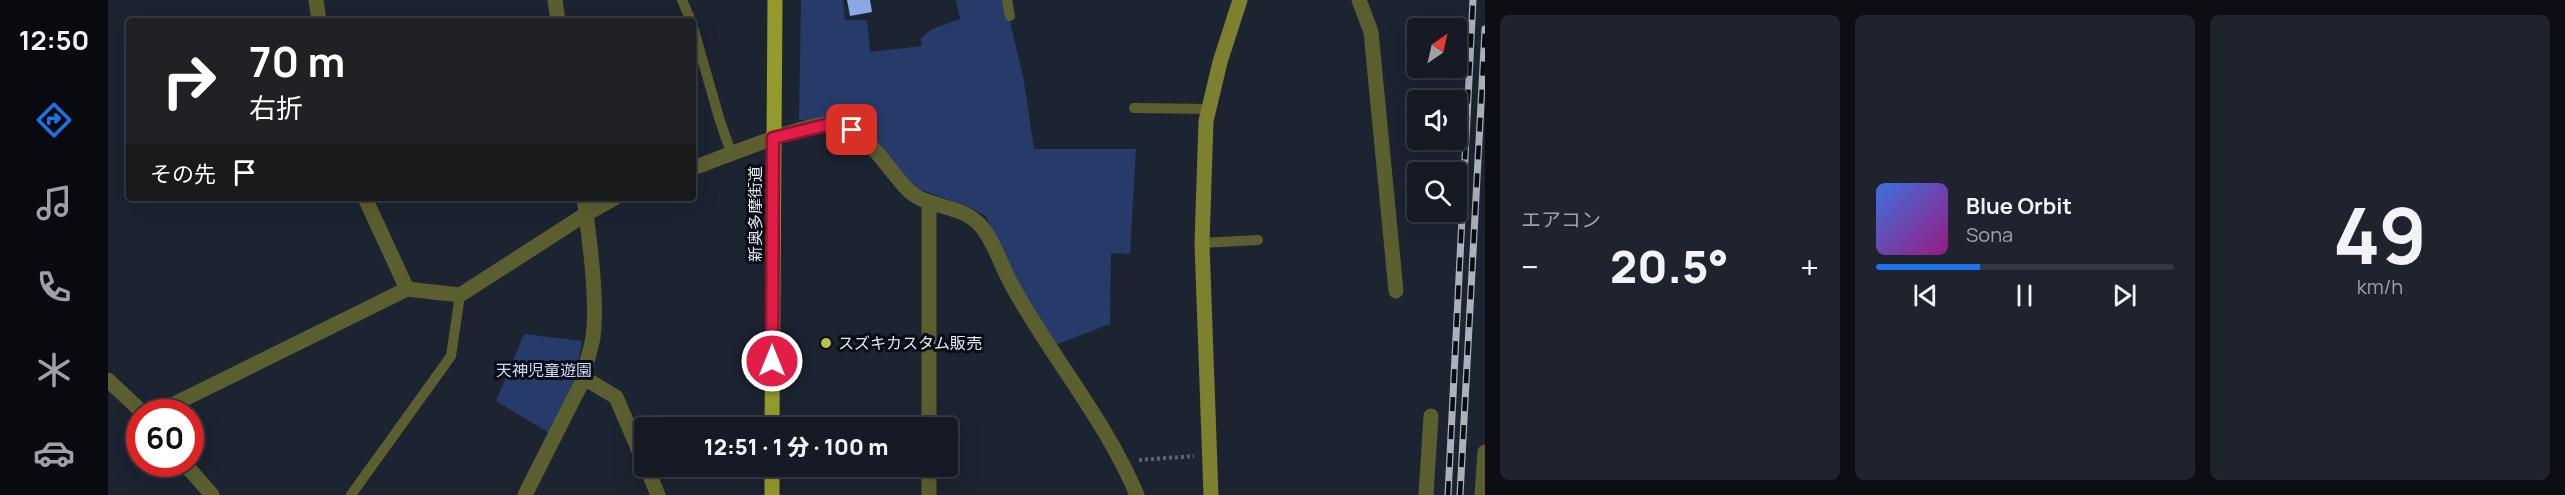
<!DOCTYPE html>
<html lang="ja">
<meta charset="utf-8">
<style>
:root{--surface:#151a25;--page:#1e232d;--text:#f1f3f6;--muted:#9da1a7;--line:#343842;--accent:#1a73e8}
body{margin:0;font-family:Manrope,"Noto Sans JP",sans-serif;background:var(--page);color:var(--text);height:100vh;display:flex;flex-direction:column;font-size:22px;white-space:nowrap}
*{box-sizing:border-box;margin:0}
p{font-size:20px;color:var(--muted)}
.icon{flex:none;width:33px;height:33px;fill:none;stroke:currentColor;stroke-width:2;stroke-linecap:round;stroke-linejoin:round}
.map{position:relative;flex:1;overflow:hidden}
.details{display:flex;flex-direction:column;gap:15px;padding:15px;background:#0c0e14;width:1080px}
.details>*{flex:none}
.hud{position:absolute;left:18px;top:18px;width:570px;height:183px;border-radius:6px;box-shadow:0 6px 24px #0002,0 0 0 2px var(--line);background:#202124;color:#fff;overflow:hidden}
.needle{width:39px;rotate:34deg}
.controls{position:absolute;left:1299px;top:18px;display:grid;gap:12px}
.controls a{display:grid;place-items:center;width:60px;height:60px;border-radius:6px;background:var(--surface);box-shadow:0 6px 24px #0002,0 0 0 2px var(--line);font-size:30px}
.speed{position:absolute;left:18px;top:399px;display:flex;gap:12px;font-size:30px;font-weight:700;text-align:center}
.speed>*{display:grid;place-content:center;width:78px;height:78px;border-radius:50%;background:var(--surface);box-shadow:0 6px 24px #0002,0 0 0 2px var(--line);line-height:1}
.speed .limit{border:9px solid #d22;background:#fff;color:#111}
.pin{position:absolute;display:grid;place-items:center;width:51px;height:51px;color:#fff;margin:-26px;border-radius:12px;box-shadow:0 3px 9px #0006}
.me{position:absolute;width:66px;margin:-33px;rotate:0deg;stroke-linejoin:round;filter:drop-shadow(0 0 4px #0008)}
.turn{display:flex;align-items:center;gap:21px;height:126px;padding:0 24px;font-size:27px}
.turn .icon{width:78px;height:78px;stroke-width:2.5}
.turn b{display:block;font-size:42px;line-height:51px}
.then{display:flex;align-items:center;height:57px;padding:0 24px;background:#0003;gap:12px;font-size:22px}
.big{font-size:45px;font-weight:800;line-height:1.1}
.details .card{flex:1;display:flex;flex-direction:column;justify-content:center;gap:9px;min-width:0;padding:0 21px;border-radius:9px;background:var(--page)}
.details .dial{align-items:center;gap:0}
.dial b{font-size:78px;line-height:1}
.song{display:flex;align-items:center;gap:18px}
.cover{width:72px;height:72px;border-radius:9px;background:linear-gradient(135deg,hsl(220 70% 55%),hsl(310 70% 35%))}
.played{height:6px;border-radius:3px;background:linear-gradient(90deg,var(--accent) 35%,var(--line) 35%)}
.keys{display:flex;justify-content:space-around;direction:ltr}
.heat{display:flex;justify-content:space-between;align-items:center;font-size:33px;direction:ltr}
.details .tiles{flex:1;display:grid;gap:15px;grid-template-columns:repeat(3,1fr)}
.trip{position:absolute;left:526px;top:417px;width:324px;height:60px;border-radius:6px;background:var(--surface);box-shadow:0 6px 24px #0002,0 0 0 2px var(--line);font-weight:800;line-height:60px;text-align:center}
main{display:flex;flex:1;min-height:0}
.dock{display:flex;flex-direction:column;width:108px;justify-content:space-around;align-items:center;background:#080a0f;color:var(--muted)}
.dock .icon{width:42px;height:42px}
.dock .active{color:var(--accent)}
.dock b{font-size:27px;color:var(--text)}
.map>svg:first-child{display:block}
.green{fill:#263b69}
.building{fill:#8ba8e4}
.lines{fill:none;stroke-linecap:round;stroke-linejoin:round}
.path{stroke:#5e6571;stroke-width:4;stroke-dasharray:3 3;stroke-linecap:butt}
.lane{stroke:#5b5f2f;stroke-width:10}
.street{stroke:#5b5f2f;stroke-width:15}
.secondary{stroke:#7c802f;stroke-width:15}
.primary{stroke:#949a2b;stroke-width:15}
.rail-casing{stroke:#abb1bb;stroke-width:7}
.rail{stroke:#090c12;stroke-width:4.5;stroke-dasharray:14;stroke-linecap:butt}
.route-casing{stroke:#92132f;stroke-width:15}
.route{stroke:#e11d48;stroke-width:10}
.poi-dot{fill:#b9c046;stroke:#090c12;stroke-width:2}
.labels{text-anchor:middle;stroke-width:6;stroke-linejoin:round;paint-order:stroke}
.street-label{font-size:16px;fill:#e4e9f2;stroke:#090c12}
.poi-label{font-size:16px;fill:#e4e9f2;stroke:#090c12;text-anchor:start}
.park-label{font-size:16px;fill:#cadbfc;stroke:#090c12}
</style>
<main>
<nav class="dock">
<b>12:50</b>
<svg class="icon active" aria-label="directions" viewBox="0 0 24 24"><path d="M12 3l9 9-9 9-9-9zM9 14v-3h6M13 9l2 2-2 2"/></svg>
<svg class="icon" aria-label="music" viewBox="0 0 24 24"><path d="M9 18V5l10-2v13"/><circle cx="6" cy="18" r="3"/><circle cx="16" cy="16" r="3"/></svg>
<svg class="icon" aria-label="phone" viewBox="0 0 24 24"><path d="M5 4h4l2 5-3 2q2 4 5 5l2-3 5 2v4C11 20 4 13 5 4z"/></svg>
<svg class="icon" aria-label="climate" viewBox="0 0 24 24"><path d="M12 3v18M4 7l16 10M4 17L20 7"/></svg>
<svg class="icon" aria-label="car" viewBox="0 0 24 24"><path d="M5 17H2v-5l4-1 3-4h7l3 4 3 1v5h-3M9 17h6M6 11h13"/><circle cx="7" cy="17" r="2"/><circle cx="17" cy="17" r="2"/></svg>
</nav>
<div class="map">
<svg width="1377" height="495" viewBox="0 0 1377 495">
<rect width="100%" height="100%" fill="#1c2331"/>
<path class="green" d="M693,0H735L737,20H759L762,52L814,46L813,38L824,29L852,19L848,0H897L916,81L926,149H1028L1022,254L1003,253L1002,324L947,345L896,260L878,216L861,207L808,188L795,176L755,129L743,122L713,119L691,120Z
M416,334L474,341L467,378L441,433L388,401Z"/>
<path class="building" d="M739,0H762L764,12L742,16Z"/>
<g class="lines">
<path class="path" d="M1031,460L1086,456"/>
<path class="lane" d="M574,0L583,21
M899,0L902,16
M585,27L612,121L624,155
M1026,108L1100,109
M1094,243L1150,240
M243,495L343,356L352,295"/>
<path class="street" d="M208,0L211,21
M447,0L450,21
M1251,0L1263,32L1288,291
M585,168C612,159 705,119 727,124C761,131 778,168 800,190C820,209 853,204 872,225C886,240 895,271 906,289C945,359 998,421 1029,495
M257,198L299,289
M821,202V428
M476,378L508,397L537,465
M0,380L34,412
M50,412L299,289L352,295L478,214L507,198
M77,464L104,495
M538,466L550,495
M821,466V495
M417,495L476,378C477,363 483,351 485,337C490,300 481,236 476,198
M1318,495L1323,416
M1374,495L1377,452"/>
<path class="secondary" d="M1103,495L1094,243L1098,121L1112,62L1132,0"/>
<path class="primary" d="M664,428L667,0
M664,495V466"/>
<g class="rail-casing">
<path id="rail" d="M1340,495L1365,0
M1352,495L1377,29"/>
</g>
<use href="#rail" class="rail"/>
</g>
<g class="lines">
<g class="route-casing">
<path id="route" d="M664,361L665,138L726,123L744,130"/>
</g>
<use href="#route" class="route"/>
</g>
<circle class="poi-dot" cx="718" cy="343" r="6"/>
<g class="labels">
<g class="street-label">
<text transform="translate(647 214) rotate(-90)" y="6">新奥多摩街道</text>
</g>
<g class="poi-label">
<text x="730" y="349">スズキカスタム販売</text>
</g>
<g class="park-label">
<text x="436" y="376">天神児童遊園</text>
</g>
</g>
</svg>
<div class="controls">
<a><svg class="needle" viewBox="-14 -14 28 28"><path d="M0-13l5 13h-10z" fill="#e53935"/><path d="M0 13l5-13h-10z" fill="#9da1a7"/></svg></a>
<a><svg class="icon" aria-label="sound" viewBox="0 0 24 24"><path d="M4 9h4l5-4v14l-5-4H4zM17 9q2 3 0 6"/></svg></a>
<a><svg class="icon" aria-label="search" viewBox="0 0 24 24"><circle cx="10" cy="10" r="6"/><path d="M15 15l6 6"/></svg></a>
</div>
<div class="speed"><div class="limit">60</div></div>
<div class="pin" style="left:744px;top:130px;background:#d93025"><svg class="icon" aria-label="arrive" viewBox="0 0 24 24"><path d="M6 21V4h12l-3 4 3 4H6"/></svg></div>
<svg class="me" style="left:664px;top:361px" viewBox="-20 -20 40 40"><circle r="17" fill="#e11d48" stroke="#fff" stroke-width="3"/><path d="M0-11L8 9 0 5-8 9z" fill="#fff"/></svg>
<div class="trip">12:51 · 1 分 · 100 m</div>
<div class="hud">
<div class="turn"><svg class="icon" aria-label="right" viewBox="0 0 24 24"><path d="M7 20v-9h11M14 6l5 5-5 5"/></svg><div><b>70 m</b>右折</div></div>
<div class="then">その先<svg class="icon" aria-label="arrive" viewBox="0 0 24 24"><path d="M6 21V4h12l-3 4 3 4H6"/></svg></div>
</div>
</div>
<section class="details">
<div class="tiles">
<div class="card"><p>エアコン</p>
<div class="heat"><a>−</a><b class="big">20.5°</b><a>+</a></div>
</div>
<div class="card">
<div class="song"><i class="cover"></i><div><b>Blue Orbit</b><p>Sona</p></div></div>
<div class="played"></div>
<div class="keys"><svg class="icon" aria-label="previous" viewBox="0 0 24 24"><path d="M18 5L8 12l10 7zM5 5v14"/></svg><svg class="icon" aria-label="pause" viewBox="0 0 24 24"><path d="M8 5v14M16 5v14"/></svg><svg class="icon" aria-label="next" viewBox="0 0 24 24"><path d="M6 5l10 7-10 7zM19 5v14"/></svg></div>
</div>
<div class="card dial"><b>49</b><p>km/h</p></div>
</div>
</section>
</main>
